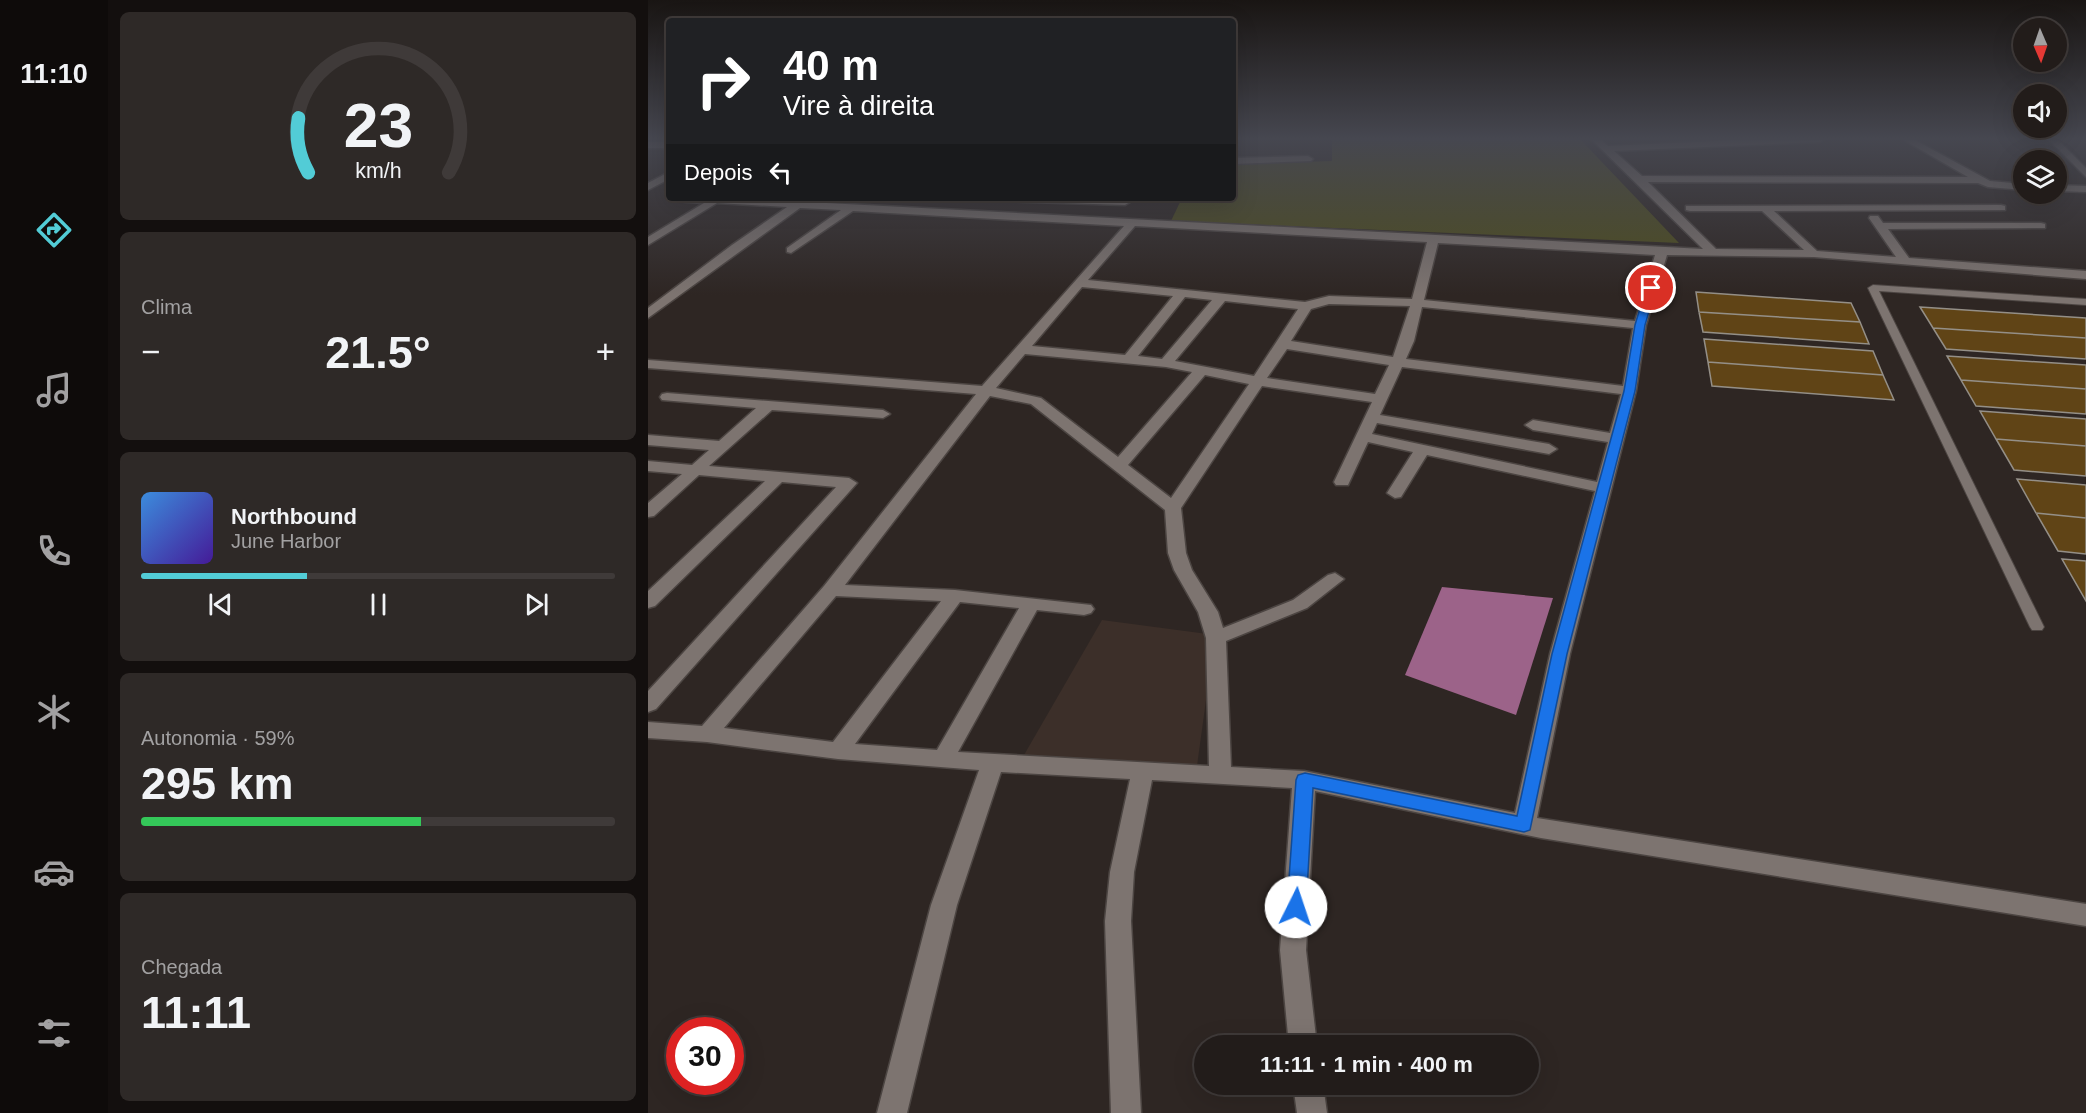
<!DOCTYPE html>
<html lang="pt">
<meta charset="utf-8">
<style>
:root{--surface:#221c1a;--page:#2e2927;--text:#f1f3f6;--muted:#a2a1a2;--line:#3f3a39;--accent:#52ccd6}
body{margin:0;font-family:Helvetica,sans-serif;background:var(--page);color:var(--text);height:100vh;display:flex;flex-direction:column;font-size:22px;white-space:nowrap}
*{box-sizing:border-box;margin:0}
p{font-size:20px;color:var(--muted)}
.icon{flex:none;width:33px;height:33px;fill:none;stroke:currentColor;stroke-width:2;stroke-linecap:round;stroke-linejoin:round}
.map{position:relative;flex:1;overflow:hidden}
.side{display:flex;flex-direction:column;gap:12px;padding:12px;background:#130f0e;width:540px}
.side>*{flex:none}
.guide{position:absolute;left:18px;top:18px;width:570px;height:183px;border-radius:6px;box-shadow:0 6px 24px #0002,0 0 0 2px var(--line);background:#202124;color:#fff;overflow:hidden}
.needle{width:39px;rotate:178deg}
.buttons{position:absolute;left:1365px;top:18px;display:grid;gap:12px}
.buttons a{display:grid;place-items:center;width:54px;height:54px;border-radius:50%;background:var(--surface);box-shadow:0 6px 24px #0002,0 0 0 2px var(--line);font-size:30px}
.speed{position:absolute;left:18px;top:1017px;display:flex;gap:12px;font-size:30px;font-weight:700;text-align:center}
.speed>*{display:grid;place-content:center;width:78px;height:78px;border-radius:50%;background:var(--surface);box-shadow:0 6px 24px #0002,0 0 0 2px var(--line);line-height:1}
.speed .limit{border:9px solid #d22;background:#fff;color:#111}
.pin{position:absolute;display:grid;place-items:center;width:51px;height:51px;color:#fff;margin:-26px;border:3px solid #fff;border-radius:50%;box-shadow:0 2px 6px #0007}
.me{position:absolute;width:66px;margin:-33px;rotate:4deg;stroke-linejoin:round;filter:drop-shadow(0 0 4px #0008)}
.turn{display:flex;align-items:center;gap:21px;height:126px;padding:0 18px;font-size:27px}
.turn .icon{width:78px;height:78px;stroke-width:2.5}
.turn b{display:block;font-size:42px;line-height:51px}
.then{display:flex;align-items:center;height:57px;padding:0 18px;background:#0003;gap:12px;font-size:22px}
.big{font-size:45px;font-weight:700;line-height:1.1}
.side .widget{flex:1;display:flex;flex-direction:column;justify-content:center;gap:9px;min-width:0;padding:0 21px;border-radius:9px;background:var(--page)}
.side .dial{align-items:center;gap:0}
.dial svg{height:156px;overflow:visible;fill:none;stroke:var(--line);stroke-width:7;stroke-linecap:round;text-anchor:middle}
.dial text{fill:var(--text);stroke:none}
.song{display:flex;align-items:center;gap:18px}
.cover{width:72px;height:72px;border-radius:9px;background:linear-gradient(135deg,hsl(210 70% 55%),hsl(260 70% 35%))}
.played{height:6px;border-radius:3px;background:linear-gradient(90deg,var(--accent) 35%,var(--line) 35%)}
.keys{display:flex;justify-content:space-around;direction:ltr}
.heat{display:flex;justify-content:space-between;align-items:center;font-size:33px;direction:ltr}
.charge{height:9px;border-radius:4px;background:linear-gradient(90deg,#34c759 59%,var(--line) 0)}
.trip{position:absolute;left:546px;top:1035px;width:345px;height:60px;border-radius:30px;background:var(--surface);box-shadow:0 6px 24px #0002,0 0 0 2px var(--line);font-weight:700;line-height:60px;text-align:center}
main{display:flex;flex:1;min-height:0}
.dock{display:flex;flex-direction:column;width:108px;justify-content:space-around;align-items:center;background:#0e0b0a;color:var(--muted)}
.dock .icon{width:42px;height:42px}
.dock .current{color:var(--accent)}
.dock b{font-size:27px;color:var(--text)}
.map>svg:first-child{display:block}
.built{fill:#3c2f29}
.green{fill:#4e4d1c}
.water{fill:#9c6389}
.building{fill:#604416;stroke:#948f87;stroke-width:1.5}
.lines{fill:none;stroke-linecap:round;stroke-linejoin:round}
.lane-casing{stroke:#4c4542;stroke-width:2}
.street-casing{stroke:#4c4542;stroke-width:3}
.lane{fill:#7d7470;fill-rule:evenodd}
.street{fill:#7d7470;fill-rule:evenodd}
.route{fill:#1a73e8;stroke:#114b97;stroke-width:1.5}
</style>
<main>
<nav class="dock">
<b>11:10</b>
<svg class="icon current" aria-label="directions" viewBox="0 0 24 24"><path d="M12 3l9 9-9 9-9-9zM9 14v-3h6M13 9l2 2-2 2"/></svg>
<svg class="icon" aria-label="music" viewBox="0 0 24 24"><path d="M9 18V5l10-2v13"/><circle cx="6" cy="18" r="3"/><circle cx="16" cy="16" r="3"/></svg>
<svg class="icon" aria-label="phone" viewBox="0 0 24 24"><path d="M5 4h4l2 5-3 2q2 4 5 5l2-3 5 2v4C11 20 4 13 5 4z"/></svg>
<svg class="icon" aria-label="climate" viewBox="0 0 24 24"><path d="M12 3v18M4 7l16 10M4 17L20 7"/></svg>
<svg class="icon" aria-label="car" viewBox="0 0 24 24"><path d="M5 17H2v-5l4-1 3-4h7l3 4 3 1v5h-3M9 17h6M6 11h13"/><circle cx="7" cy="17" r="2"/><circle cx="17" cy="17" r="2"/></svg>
<svg class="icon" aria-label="filters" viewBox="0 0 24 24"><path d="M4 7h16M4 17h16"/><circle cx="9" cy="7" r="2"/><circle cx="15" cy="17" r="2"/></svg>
</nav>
<section class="side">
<div class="widget dial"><svg viewBox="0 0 100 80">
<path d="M14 69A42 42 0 1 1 86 69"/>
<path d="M14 69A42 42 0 0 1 9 41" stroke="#52ccd6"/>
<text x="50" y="56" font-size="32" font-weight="700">23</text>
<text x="50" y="72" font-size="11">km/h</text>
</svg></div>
<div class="widget"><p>Clima</p>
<div class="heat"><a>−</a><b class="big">21.5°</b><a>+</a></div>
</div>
<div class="widget">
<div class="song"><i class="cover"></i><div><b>Northbound</b><p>June Harbor</p></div></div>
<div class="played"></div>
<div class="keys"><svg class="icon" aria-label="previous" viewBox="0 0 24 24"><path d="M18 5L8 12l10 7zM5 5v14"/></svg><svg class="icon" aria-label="pause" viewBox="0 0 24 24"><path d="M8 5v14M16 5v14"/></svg><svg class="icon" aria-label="next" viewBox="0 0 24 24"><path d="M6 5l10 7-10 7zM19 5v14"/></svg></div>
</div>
<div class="widget"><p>Autonomia · 59%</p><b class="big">295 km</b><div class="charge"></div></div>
<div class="widget"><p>Chegada</p><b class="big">11:11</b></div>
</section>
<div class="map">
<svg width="1438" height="1113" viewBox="0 0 1438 1113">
<rect width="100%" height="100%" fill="#2e2623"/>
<path class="built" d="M454,620L567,635L549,766L376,755Z"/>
<path class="green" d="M684,139H932L1031,243L523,221L534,198H585V164L684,161Z"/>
<path class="water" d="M794,587L905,598L868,715L757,675Z"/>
<path class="building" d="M1048,292L1203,303L1212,322L1051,312Z
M1272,307L1438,318V338L1285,328Z
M1051,312L1212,322L1221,344L1055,332Z
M1285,328L1438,338V359L1298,349Z
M1056,339L1225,351L1235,375L1060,362Z
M1299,356L1438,365V389L1313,380Z
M1060,362L1235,375L1246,400L1064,386Z
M1313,380L1438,389V414L1328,406Z
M1332,411L1438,419V446L1348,439Z
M1348,439L1438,446V476L1366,470Z
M1369,479L1438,485V518L1388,513Z
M1388,513L1438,518V554L1410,551Z
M1414,559L1438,561V601Z"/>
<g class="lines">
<g class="lane-casing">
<path id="lane" d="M1225,285L1438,299V305L1231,291L1396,627L1394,630H1384L1382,627L1220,288Z"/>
</g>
<g class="street-casing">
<path id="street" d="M943,139H952L960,146L1112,139H1176L1172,142L966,151L994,176L1320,177L1254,139H1265L1342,181L1376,184V190L1340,187L1330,183L1000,182L1068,249L1156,250L1114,211H1042L1038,210V206L1353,205L1357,206V210L1126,211L1169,251L1248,257L1221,218L1222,216H1230L1235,223H1393L1397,224V228L1240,229L1261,258L1438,271V279L1166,257L1019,255L998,325L988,391L922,654L889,818L1438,904V926L893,838L667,791L658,950L669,1046H641L632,950L644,788L504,780L486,872L483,921L493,1113H463L457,921L462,872L482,779L353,772L309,905L259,1113H229L283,905L331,770L190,759L59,742L0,738V722L54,726L176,586L328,394L0,368V360L334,386L476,226L205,211L143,253L139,252V248L193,210L152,208L0,318V308L84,245L139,207L69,203L0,245V237L56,203L27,201L22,198L148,202L154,199L159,202L1055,249ZM487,226L779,242L764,299L681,296L657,302L440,280ZM790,243L1007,255L987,321L776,300ZM434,287L525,296L477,355L384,346ZM537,297L564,300L514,359L490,356ZM577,301L650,309L606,376L527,361ZM681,304L762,306L745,357L643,341L663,309ZM774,307L985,328L975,386L758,359L766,341ZM639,349L741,365L727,394L619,378ZM377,354L518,367L544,372L470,457L393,398L348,388ZM754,367L973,394L962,433L885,420L877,425L885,430L960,442L949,482L724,434L729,423L901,454L909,449L901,444L732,415ZM557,375L601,384L523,498L480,465ZM614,386L724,402L686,482L688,485H700L720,442L765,452L739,493L747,498L753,497L779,455L947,491L902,654L867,813L656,771L583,767L578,641L659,608L696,579L687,573L680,575L645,600L575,628L570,612L544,570L538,553L533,508ZM342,396L383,404L517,510L520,553L526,570L550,612L558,638L561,766L310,752L389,610L436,615L443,613L446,609L443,605L307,590L197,585ZM188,596L293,601L185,742L76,728ZM312,602L371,608L289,750L207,744Z
M1400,139H1409L1438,168V177Z
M0,142H21V148H0Z
M660,156L665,159L663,161L585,164V158Z
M21,172V179L0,190V183Z
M1408,185L1438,186V192L1408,191Z
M351,198C372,198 471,194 482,202L477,205L356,201Z
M19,393L235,410L242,414L235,418L124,410L61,466L201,478L209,483L8,709L0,712V691L188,487L134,482L7,606L0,608V591L117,481L51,475L6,516L0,517V503L34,474L0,471V461L44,465L61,450L0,445V435L71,441L108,408L14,400L12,397L14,394Z
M645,1084H675L679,1113H649Z"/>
</g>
<use href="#lane" class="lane"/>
<use href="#street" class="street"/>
</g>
<linearGradient id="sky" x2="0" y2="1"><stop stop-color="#191513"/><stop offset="0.47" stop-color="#464750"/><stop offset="1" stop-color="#464750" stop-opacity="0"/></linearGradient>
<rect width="1438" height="295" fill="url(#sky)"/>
<path class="route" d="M1003,286L1008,288L997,325L987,391L919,654L882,830L876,832L665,788L658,907L655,913L648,916L641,913L639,907L648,780L650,775L657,773L869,816L904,654L976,391L987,325L998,288Z"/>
</svg>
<div class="buttons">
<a><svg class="needle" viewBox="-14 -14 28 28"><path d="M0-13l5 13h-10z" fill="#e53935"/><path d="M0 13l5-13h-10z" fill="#a2a1a2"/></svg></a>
<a><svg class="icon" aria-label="sound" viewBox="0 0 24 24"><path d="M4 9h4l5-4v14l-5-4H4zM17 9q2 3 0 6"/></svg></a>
<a><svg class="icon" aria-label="layers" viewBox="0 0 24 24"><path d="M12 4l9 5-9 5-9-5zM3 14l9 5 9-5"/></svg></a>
</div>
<div class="speed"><div class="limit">30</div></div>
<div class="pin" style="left:1003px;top:288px;background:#d93025"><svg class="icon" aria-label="arrive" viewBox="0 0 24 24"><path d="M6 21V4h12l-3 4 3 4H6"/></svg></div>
<svg class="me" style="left:648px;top:907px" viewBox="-20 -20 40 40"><circle r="19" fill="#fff"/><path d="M0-13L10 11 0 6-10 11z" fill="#1a73e8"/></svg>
<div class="trip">11:11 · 1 min · 400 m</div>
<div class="guide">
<div class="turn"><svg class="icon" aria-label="right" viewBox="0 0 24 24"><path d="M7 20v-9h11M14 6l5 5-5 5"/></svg><div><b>40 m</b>Vire à direita</div></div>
<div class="then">Depois<svg class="icon" aria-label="left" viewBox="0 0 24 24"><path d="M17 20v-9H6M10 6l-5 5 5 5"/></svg></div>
</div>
</div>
</main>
